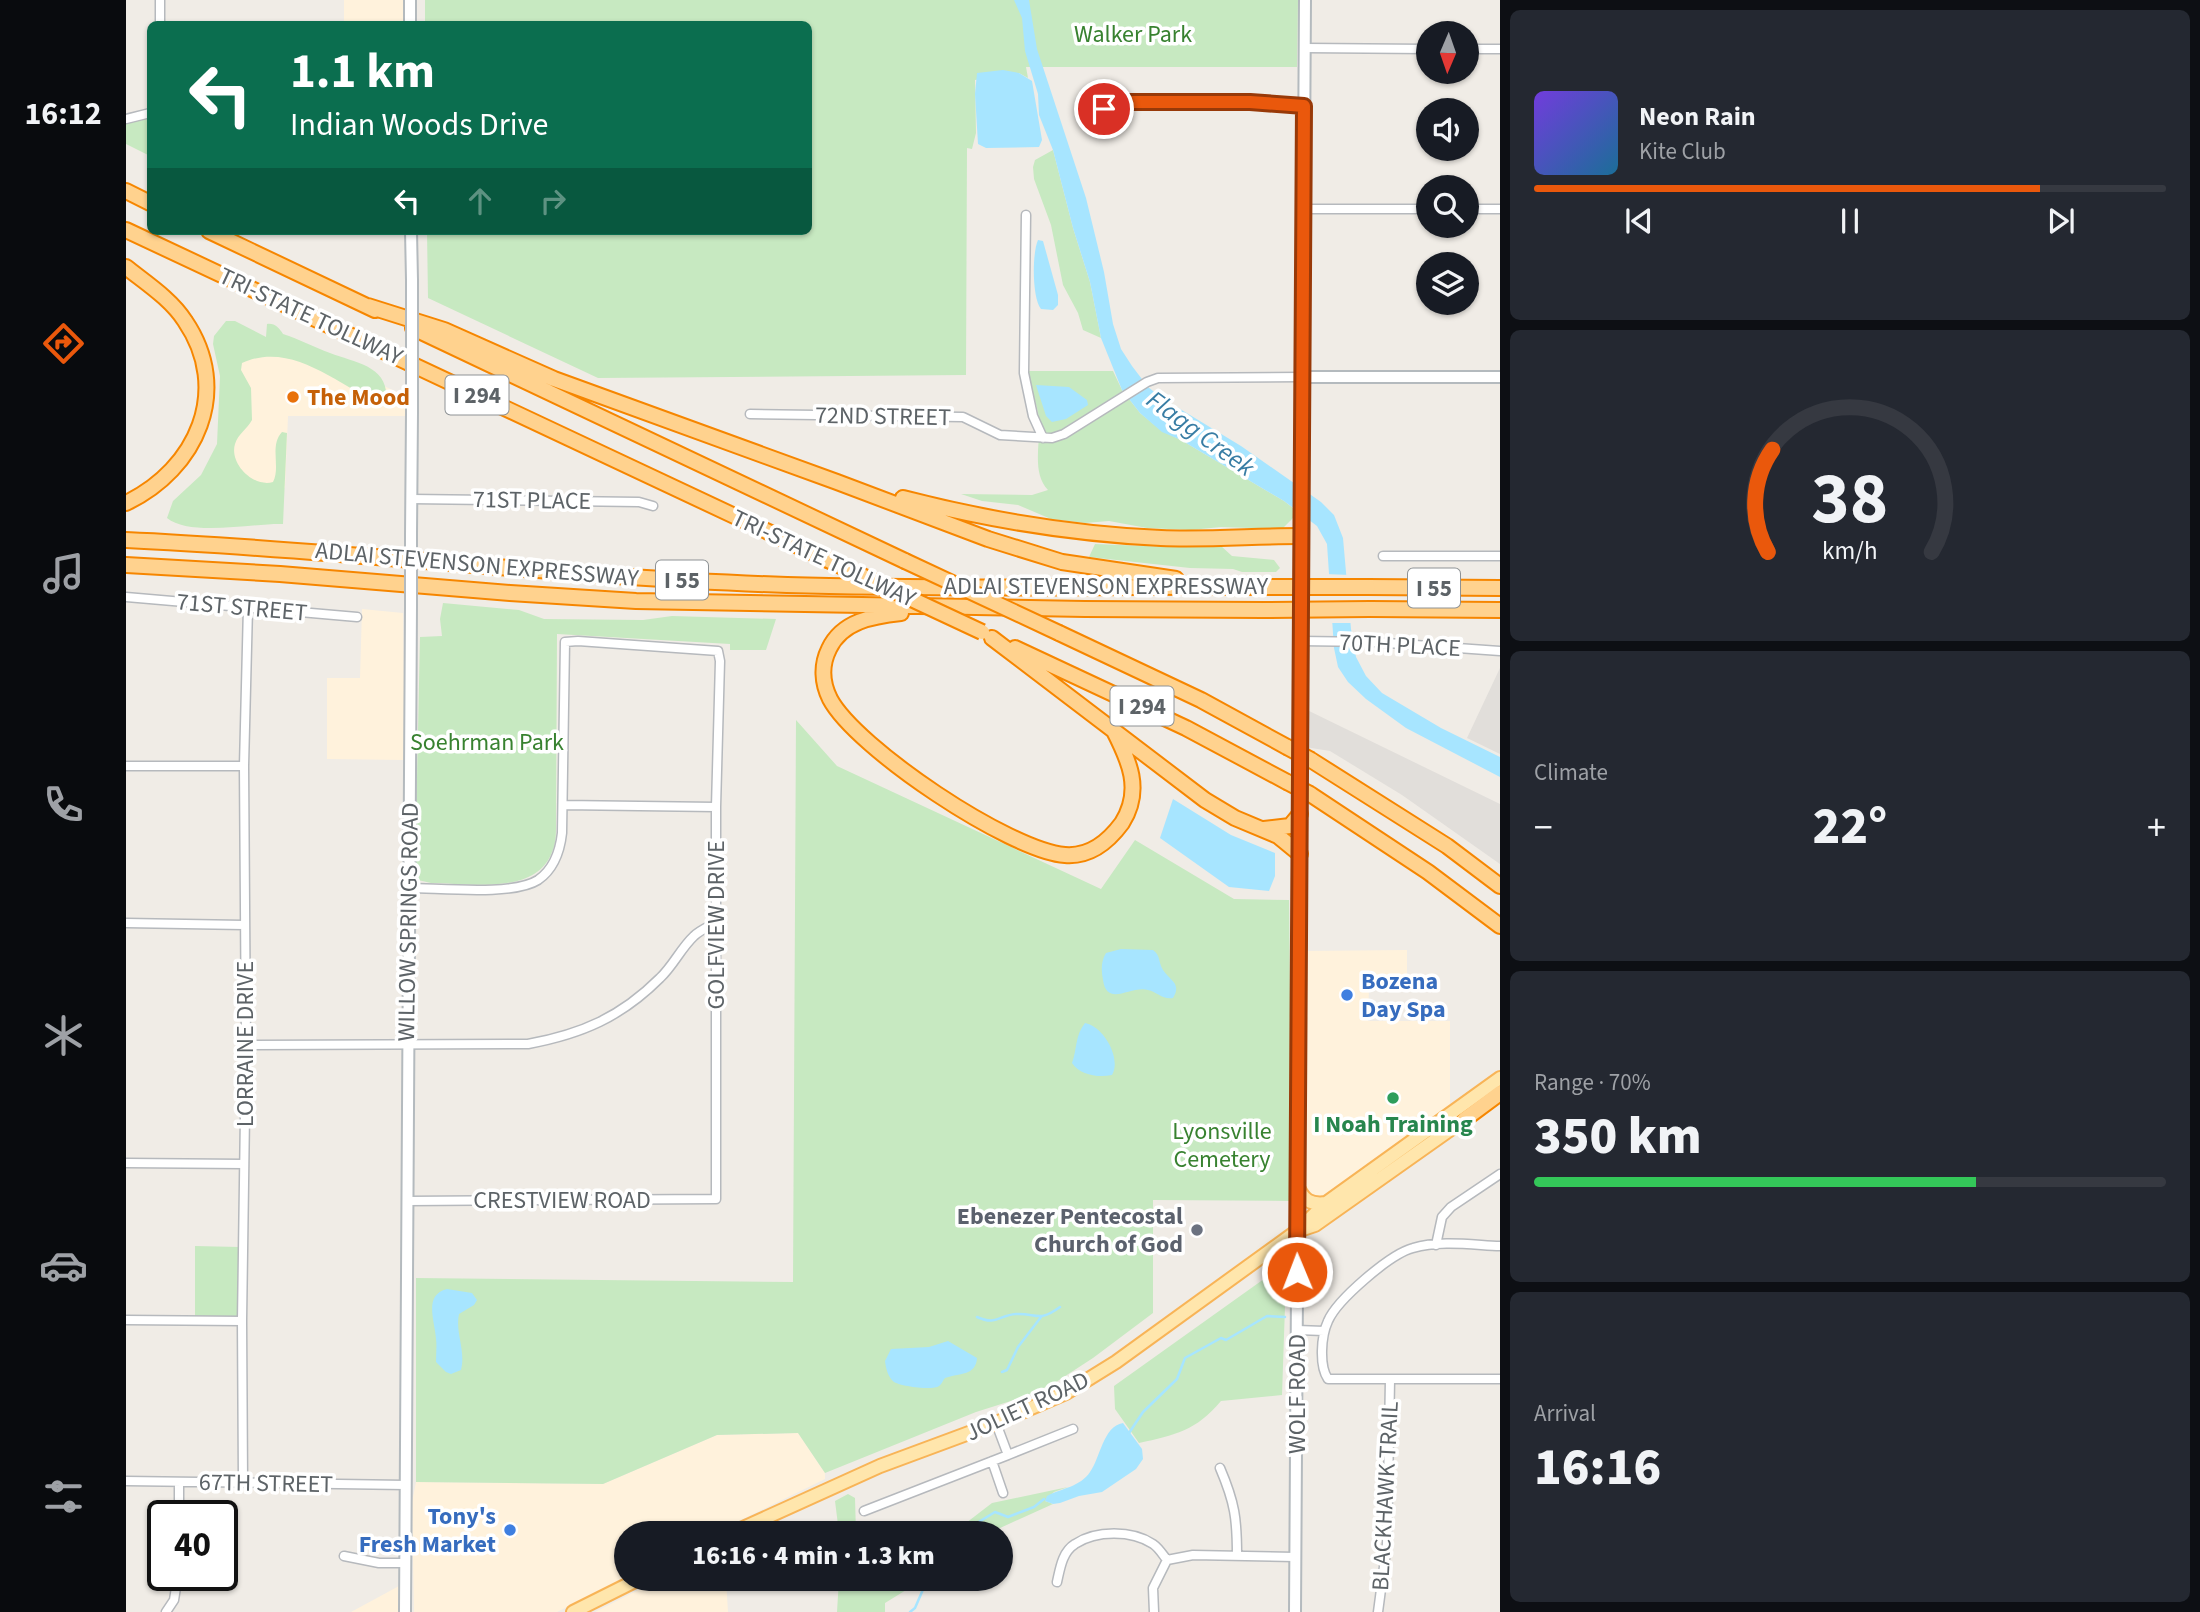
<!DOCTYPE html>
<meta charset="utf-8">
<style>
:root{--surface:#171b24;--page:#242831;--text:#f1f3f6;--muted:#9ea1a6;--line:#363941;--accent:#ea580c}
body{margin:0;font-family:"Source Sans 3",sans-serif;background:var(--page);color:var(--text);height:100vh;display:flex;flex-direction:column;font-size:26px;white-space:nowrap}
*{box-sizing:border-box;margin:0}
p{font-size:23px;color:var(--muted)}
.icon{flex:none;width:38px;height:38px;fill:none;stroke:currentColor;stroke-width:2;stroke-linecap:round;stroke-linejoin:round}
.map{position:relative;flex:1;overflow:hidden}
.side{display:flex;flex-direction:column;gap:10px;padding:10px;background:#0d0f14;width:700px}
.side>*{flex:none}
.banner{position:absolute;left:21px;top:21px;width:665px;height:214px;border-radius:10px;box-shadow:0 2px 5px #0004;background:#0b6e4f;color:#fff;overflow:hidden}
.needle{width:46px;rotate:182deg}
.buttons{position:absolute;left:1290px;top:21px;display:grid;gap:14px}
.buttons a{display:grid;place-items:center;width:63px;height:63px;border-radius:50%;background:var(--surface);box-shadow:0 2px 5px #0004;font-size:35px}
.speed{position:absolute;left:21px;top:1500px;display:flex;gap:14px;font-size:35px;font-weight:700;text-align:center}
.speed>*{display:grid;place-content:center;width:91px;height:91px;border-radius:50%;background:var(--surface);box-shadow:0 2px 5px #0004;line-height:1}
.speed .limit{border:4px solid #111;border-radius:10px;background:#fff;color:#111}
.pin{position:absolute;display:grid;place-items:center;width:60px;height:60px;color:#fff;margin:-30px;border:4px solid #fff;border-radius:50%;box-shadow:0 2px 7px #0007}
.me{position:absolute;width:77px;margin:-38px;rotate:359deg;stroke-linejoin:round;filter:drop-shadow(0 0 5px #0008)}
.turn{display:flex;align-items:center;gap:24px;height:147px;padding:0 28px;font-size:32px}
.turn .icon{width:91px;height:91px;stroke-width:2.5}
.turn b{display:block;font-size:49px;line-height:60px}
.lanes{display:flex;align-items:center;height:66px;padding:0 28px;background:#0003;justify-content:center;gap:35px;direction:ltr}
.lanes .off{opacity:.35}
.big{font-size:52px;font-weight:800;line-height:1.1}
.side .tile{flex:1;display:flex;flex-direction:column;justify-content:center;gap:10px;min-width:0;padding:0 24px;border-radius:10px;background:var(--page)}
.side .dial{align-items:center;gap:0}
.dial svg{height:182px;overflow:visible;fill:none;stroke:var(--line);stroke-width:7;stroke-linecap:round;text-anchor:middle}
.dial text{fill:var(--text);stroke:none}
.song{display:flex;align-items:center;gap:21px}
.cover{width:84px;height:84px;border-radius:10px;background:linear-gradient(135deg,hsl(260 70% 55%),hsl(200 70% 35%))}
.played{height:7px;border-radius:4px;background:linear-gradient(90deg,var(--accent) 80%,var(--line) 80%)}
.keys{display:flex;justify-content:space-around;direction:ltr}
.heat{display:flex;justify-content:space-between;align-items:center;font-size:38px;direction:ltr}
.charge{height:10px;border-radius:5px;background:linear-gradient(90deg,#34c759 70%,var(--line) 0)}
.trip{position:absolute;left:488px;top:1521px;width:399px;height:70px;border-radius:35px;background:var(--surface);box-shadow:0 2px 5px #0004;font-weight:800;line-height:70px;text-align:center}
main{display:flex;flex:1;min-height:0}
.dock{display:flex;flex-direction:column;width:126px;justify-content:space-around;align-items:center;background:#090b0e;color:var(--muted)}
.dock .icon{width:49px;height:49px}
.dock .current{color:var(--accent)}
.dock b{font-size:32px;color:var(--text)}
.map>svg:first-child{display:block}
.commercial{fill:#fff2dc}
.industrial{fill:#e1deda}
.green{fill:#c7e9c1}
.water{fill:#a7e5ff}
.pier{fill:#f0ece6}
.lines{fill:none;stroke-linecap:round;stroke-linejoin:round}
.stream{stroke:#a7e5ff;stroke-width:2.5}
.street-casing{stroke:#b6b9bd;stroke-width:11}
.secondary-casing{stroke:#b4babe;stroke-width:14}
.primary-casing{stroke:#f8b457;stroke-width:16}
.highway-casing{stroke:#f68600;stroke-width:18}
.street{stroke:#fff;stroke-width:8}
.secondary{stroke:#fff;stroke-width:10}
.primary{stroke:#ffe6ac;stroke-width:12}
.highway{stroke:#ffd28e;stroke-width:14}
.secondary-bridge-casing{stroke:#b4babe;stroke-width:14;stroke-linecap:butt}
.highway-bridge-casing{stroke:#f68600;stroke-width:18;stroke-linecap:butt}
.secondary-bridge{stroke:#fff;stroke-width:10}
.highway-bridge{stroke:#ffd28e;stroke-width:14}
.route-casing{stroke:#983908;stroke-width:18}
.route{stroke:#ea580c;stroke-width:12}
.food-dot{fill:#e8710a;stroke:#fff;stroke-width:2.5}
.shop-dot{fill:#3f7fe0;stroke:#fff;stroke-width:2.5}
.leisure-dot{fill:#2e9e5b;stroke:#fff;stroke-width:2.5}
.worship-dot{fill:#6b7280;stroke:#fff;stroke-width:2.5}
.labels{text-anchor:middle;stroke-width:7;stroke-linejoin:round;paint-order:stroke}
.shield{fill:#fff;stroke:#8e9295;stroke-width:2}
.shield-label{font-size:23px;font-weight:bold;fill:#5d6367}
.park-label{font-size:24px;fill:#388230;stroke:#fff}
.street-label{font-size:24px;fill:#5d6367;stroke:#fff}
.food-label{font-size:24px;font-weight:bold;fill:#c56008;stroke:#fff;text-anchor:start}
.shop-label{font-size:24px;font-weight:bold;fill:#366cbe;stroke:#fff;text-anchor:start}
.leisure-label{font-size:24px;font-weight:bold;fill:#27864d;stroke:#fff}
.worship-label{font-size:24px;font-weight:bold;fill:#5b616d;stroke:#fff;text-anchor:end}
.water-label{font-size:26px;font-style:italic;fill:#387da4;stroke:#fff}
</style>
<main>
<nav class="dock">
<b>16:12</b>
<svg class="icon current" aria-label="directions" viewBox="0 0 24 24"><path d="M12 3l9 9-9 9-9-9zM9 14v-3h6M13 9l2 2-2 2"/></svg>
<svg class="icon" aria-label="music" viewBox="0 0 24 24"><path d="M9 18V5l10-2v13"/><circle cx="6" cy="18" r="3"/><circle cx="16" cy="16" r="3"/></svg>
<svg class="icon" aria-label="phone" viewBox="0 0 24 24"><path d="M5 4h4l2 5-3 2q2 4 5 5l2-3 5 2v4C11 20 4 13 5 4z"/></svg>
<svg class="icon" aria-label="climate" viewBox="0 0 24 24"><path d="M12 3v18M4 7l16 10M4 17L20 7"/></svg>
<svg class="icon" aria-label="car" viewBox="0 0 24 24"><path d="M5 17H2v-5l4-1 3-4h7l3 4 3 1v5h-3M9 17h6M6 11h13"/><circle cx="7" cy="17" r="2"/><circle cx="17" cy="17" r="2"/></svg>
<svg class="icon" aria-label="filters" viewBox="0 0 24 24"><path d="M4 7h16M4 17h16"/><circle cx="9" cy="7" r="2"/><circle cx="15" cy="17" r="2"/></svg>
</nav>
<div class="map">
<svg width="1374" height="1612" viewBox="0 0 1374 1612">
<rect width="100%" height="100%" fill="#f0ece6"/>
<path class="commercial" d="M218,0H280V24H218Z
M144,334L282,397V416H162L159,488L96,484L105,345L137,343Z
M236,609L277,613L279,760L201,759V678H234Z
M1281,950V987H1243L1242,1021H1324V1110L1207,1194L1189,1201L1182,1194L1179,1183L1177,951Z
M672,1433L699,1473V1479L588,1533H500V1577L431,1612H288L286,1502L290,1482L477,1484L591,1435Z
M536,1578L600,1579L602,1612H469Z
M273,1586L272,1612H225Z"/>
<path class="industrial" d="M1374,668V754L1341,738Z
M1179,709L1374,804V864L1276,795L1204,751L1179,747Z"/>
<path class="green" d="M299,0H1172L1171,67H900L902,78L893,73L849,80L850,133L846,149L841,148L840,375L472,378L302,298L301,231H682V24H299Z
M24,117V156L0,144V121Z
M927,150L947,228L964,282L975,338L957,330L952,313L937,285L925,225L908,179L907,167L909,160Z
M100,321H109L140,337L141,324C149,323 153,328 157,334C173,339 188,347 204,353C230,363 265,366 260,403L256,404C212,386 167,340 116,363L115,370L125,388L126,420C121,429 112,434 109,444C103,464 128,488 147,482C155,467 143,446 156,432L161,433L157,524C127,523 64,537 41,518L47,501L75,475L91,444L94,376L87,344L88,336Z
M903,371H987L996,390L1014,413L1036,431L1055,440L1158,501L1167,508V518L1156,529L1095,527L1065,530L1021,528L983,521L959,523L925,519L892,505L856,501L835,494L906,495L922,490C905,472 915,442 913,420C912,404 903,387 903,371Z
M969,544L1044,547L1095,546L1106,556L1148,560L1154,568L1150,572H1116L1107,569L1064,568L963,557Z
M317,603L393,610L418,619L517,620L546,616L650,619L640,650H604V644L431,634L430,825C430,834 430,844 426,852C410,896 342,883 305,883L292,880L289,872L294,637L316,636L314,619Z
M670,720L711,766L975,889L1009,840L1108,899L1163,900L1165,1089L1164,1201L1027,1200V1313L967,1358L927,1384L894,1398L850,1412L699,1473L672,1433L591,1435L477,1484L290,1482V1278L667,1282Z
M69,1246L114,1247L113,1314L110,1317H69Z
M1152,1269L1160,1277L1156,1395L1095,1401C1070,1431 1049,1435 1013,1443L989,1409L988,1386Z
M942,1487L928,1492L919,1501L927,1504L863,1533H827L866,1503Z
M722,1494L729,1498L730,1533H713L709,1501Z
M713,1579H746L755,1582L759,1579H798L759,1603V1612H711Z"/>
<path class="water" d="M888,0H903L911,49L960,198L978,272L987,324L995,349L1006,366L1022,387L1036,398L1115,446L1195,502L1208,515L1217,538L1225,629L1230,657L1240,676L1256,693L1315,728L1374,757V777L1280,728L1240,699L1222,682L1212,667L1208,648L1201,544L1191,526L1158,501L1055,440L1036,432L1014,413L996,390L975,338L964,282L947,228L927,150L913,115L912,94L899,51L896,18Z
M877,70L893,73L906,81L916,140L913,147L860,148L852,144L849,94L851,73Z
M912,240L917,241L932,295V305L927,310L915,309C906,298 906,253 912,240Z
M910,385L943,387L961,400L962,405L940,419L926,422L920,416Z
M1047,799L1105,835L1149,853V876L1143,891L1103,887L1034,838Z
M995,949L1027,950C1035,956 1032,962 1037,970C1044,981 1056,983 1047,998C1037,1000 1031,992 1022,990C1005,985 981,1008 977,980C975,970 975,961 980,953Z
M959,1023C977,1026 996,1058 986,1075C972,1078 954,1075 946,1063C951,1050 949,1035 959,1023Z
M321,1289L346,1293L351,1300L348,1305L333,1314C329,1333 340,1350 335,1370L325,1374L320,1372L310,1362C310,1354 311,1346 310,1339C309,1321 297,1295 321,1289Z
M822,1341L851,1358C850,1376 833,1373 819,1378C817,1380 816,1384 813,1386C807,1391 774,1386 768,1382C762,1377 760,1369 759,1361L765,1349L803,1347Z
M997,1423L1016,1449L1017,1459L1010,1469L976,1492L953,1496L934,1503L927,1504L919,1501L921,1496C936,1488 954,1487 964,1472C974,1459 977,1426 997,1423Z"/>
<path class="pier" d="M1199,574L1224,575L1228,623H1202Z"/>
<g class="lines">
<path class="stream" d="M851,1317C871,1326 873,1315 890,1314C911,1313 912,1323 934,1307
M876,1372L881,1370L892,1347L915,1317
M1003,1433L1017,1412L1051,1379L1059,1358L1095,1338L1100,1340L1141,1316L1159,1317
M842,1533L843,1528L869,1512L882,1517L908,1507L918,1499
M784,1612L789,1608L802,1578"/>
<g class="street-casing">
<path id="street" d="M34,24V0
M1179,48L1302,49
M1340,49H1374
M978,109L991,102H1124L1178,106
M0,119L24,113
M1178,209H1302
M1340,209H1374
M900,215L898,373L907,416L917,438
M624,414L837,417L874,435L926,438L938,434L1021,382L1032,378L1177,377
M285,499L513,502L527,506
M1257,556H1374
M0,597L231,617
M1174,641L1247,642L1374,651
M0,766H118
M437,805L590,807
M0,923L118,925
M120,1045L402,1044C456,1034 495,1017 534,978C547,966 555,948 568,936C574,930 584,926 591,922
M0,1163L118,1164
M282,1201L590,1199V807L594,661L592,651L452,641L439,642L436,833C434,851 428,869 412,880C387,896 314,888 283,888
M1310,1245L1316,1217L1325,1207L1374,1174
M1374,1246C1347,1245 1314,1240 1287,1248C1264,1254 1211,1300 1202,1321C1195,1336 1193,1366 1202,1379H1374
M0,1320L116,1321
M1171,1330L1198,1331
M870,1423L882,1455L947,1429
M866,1461L877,1493
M1094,1468C1109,1503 1111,1519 1111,1556
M0,1481L280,1485
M117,1482L116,1321L120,1045L118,766L122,607
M738,1511L882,1455
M53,1516V1482
M218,1556L253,1563H280
M931,1582C934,1569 936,1552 949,1544C970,1530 1006,1530 1027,1544C1033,1548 1037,1555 1041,1560
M40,1612L48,1600L52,1575
M1028,1612L1027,1588L1041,1560L1067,1555L1169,1557
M1252,1612L1261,1544L1264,1380"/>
</g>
<g class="secondary-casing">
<path id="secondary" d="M284,24V0
M285,231L286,280
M1177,377H1374
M285,535L286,413
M279,1612L285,606
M1169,1612L1179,0"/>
</g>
<g class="primary-casing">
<path id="primary" d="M1171,1185C1177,1200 1184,1205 1200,1203
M1171,1231L1189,1225L1339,1119
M1135,1257C1151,1257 1162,1257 1171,1272
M606,1533L754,1466L870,1423L940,1393L990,1362L1171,1231L1200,1203L1374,1078
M447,1612L515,1578"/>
</g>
<g class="highway-casing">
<path id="highway" d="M0,191L24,203
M0,230L702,560
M83,231L249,310
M0,267C20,283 45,299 59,321C106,390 71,469 0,503
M242,306L318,330L428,379L711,482L862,539L936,562L1050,579
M287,328L779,561
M777,498C862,520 947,534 1035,538C1081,540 1128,536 1174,536
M0,540C221,550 440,578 661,585C819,590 977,586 1135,587
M0,565L154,574L384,593L510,601L959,609L1137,610
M1242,587L1374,588
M1244,609L1374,610
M775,613C747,616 716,621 703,649C695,665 696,683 704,699C730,748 884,851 939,855C964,857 982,842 996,823C1017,790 1003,760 987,729
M933,633L1075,700L1161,747
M866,638L1079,800L1109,818L1152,836L1174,854
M889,648L1060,728L1161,782
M1185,760L1321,846L1374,886
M1184,794L1302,872L1374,926
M1138,829L1164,826L1174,814
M1339,1119L1374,1093"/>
</g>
<use href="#street" class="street"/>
<use href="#secondary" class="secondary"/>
<use href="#primary" class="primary"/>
<use href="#highway" class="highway"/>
<g class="secondary-bridge-casing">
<path id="secondary-bridge" d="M286,280V413
M285,606V535"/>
</g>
<g class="highway-bridge-casing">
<path id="highway-bridge" d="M702,560L856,632
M779,561L933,633
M1135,587H1242
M1137,610L1244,609
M1161,747L1185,760
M1161,782L1184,794"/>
</g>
<use href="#secondary-bridge" class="secondary-bridge"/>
<use href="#highway-bridge" class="highway-bridge"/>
</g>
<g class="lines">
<g class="route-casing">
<path id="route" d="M978,109L991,102H1124L1178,106L1171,1272"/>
</g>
<use href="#route" class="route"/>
</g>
<circle class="food-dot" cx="167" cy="397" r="7"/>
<g class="shop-dot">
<circle cx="1221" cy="995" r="7"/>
<circle cx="384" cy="1530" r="7"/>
</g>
<circle class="leisure-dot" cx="1267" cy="1098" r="7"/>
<circle class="worship-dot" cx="1071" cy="1230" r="7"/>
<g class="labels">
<g class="shield">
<rect x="319.5" y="375.5" width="63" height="39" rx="5"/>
<rect x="530" y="560.5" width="52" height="39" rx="5"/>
<rect x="1282" y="568.5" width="52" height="39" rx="5"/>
<rect x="984.5" y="686.5" width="63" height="39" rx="5"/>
</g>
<g class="shield-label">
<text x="351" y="403">I 294</text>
<text x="556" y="588">I 55</text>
<text x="1308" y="596">I 55</text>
<text x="1016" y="714">I 294</text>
</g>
<g class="park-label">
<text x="1007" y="42">Walker Park</text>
<text x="361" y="750">Soehrman Park</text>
<text x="1096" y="1139">Lyonsville<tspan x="1096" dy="28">Cemetery</tspan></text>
</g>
<g class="street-label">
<text transform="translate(185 316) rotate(25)" y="8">TRI-STATE TOLLWAY</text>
<text transform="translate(757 416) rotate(1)" y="8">72ND STREET</text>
<text transform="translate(406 500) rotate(1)" y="8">71ST PLACE</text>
<text transform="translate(698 558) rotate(25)" y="8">TRI-STATE TOLLWAY</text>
<text transform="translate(351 564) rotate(5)" y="8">ADLAI STEVENSON EXPRESSWAY</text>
<text x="980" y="594">ADLAI STEVENSON EXPRESSWAY</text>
<text transform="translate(116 607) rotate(5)" y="8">71ST STREET</text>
<text transform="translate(1274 645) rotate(3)" y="8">70TH PLACE</text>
<text transform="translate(282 922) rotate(-89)" y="8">WILLOW SPRINGS ROAD</text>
<text transform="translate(590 925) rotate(-90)" y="8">GOLFVIEW DRIVE</text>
<text transform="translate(119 1044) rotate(-90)" y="8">LORRAINE DRIVE</text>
<text x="436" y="1208">CRESTVIEW ROAD</text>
<text transform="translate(1171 1394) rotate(-90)" y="8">WOLF ROAD</text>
<text transform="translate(901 1406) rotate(-25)" y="8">JOLIET ROAD</text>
<text transform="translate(140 1483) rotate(1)" y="8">67TH STREET</text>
<text transform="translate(1259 1496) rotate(-87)" y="8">BLACKHAWK TRAIL</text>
</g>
<g class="food-label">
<text x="181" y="405">The Mood</text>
</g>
<g class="shop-label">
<text x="1235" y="989">Bozena<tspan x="1235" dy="28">Day Spa</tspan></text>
<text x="370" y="1524" text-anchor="end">Tony's<tspan x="370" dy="28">Fresh Market</tspan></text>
</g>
<g class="leisure-label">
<text x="1267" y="1132">I Noah Training</text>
</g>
<g class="worship-label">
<text x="1057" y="1224">Ebenezer Pentecostal<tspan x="1057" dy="28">Church of God</tspan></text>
</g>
<g class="water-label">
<text transform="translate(1075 433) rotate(36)" y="9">Flagg Creek</text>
</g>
</g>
</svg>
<div class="buttons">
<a><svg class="needle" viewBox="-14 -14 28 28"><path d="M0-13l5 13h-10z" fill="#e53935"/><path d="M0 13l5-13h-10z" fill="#9ea1a6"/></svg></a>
<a><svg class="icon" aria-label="sound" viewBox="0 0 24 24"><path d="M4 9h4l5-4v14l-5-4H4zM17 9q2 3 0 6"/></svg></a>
<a><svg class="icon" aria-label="search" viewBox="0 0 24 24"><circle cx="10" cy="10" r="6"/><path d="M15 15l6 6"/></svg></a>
<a><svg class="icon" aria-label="layers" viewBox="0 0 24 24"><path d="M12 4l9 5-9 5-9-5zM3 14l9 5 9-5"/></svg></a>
</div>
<div class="speed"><div class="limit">40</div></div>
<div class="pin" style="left:978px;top:109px;background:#d93025"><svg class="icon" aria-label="arrive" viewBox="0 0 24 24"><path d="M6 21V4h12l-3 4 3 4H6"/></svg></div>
<svg class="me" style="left:1171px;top:1272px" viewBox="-20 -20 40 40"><circle r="17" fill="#ea580c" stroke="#fff" stroke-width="3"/><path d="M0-11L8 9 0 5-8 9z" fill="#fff"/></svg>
<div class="trip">16:16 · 4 min · 1.3 km</div>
<div class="banner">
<div class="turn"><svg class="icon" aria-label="left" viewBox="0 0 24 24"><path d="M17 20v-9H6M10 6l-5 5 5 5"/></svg><div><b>1.1 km</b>Indian Woods Drive</div></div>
<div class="lanes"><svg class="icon" aria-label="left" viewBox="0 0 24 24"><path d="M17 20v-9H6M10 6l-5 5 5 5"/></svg><svg class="icon off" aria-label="ahead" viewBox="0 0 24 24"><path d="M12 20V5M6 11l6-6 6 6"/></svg><svg class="icon off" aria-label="right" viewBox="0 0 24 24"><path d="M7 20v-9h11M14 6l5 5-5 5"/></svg></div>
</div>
</div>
<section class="side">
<div class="tile">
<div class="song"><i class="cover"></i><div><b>Neon Rain</b><p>Kite Club</p></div></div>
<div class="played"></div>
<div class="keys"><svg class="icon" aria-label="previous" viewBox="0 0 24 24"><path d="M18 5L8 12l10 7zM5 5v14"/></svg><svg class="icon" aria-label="pause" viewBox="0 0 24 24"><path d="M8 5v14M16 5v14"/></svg><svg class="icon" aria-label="next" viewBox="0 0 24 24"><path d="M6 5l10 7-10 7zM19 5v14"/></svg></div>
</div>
<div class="tile dial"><svg viewBox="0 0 100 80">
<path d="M14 69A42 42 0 1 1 86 69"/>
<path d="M14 69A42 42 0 0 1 16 24" stroke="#ea580c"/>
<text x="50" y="56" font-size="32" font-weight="700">38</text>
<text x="50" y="72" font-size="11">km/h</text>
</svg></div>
<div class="tile"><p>Climate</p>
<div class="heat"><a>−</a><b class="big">22°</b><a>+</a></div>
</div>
<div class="tile"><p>Range · 70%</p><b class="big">350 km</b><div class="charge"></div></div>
<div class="tile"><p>Arrival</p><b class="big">16:16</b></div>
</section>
</main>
